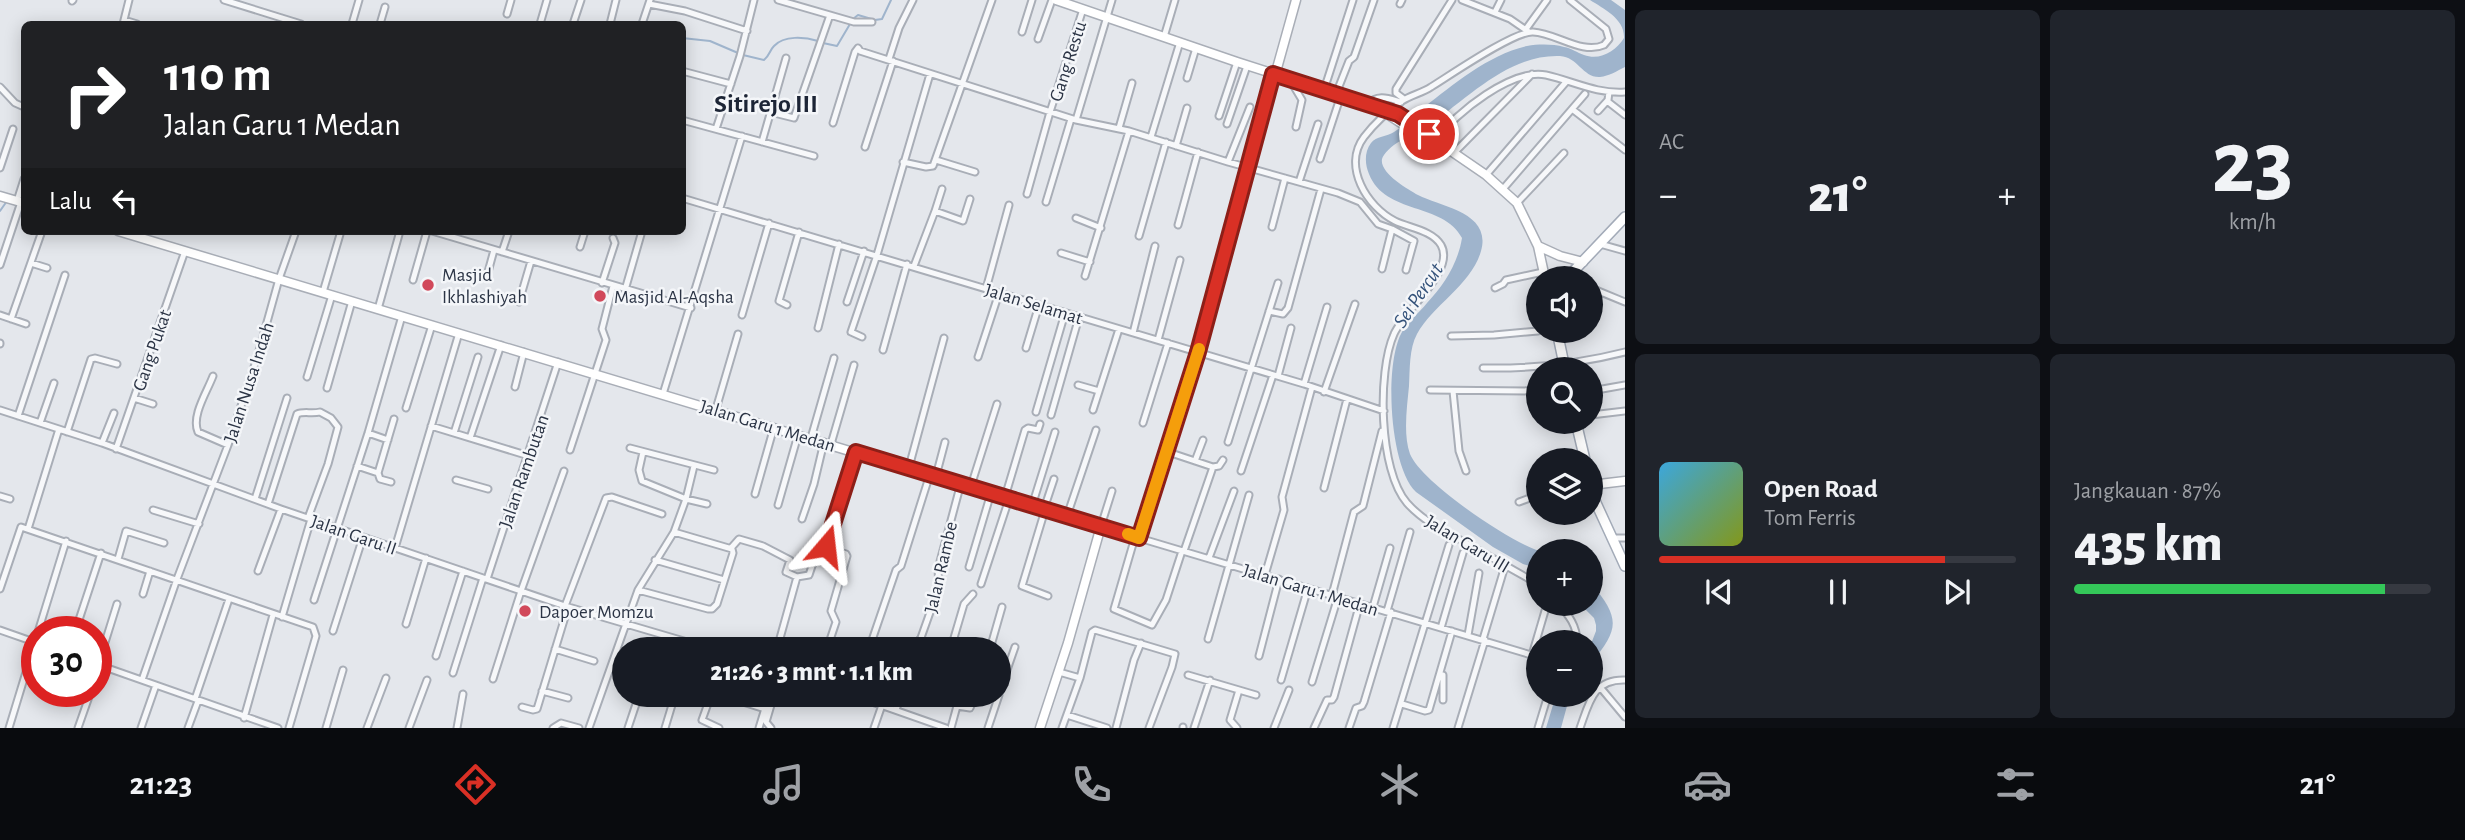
<!DOCTYPE html>
<html lang="id">
<meta charset="utf-8">
<style>
:root{--surface:#171b24;--page:#20242c;--text:#f1f3f6;--muted:#9ea1a6;--line:#363941;--accent:#d93025}
body{margin:0;font-family:"Alegreya Sans",sans-serif;background:var(--page);color:var(--text);height:100vh;display:flex;flex-direction:column;font-size:26px;white-space:nowrap}
*{box-sizing:border-box;margin:0}
p{font-size:23px;color:var(--muted)}
.icon{flex:none;width:38px;height:38px;fill:none;stroke:currentColor;stroke-width:2;stroke-linecap:round;stroke-linejoin:round}
.map{position:relative;flex:1;overflow:hidden}
.side{display:flex;flex-direction:column;gap:10px;padding:10px;background:#0d0f14;width:840px}
.side>*{flex:none}
.guide{position:absolute;left:21px;top:21px;width:665px;height:214px;border-radius:10px;box-shadow:0 4px 18px #0003;background:#202124;color:#fff;overflow:hidden}
.controls{position:absolute;left:1526px;top:266px;display:grid;gap:14px}
.controls a{display:grid;place-items:center;width:77px;height:77px;border-radius:50%;background:var(--surface);box-shadow:0 4px 18px #0003;font-size:35px}
.speed{position:absolute;left:21px;top:616px;display:flex;gap:14px;font-size:35px;font-weight:700;text-align:center}
.speed>*{display:grid;place-content:center;width:91px;height:91px;border-radius:50%;background:var(--surface);box-shadow:0 4px 18px #0003;line-height:1}
.speed .limit{border:10px solid #d22;background:#fff;color:#111}
.pin{position:absolute;display:grid;place-items:center;width:60px;height:60px;color:#fff;margin:-30px;border:4px solid #fff;border-radius:50%;box-shadow:0 2px 7px #0007}
.me{position:absolute;width:77px;margin:-38px;rotate:17deg;stroke-linejoin:round;filter:drop-shadow(0 0 5px #0008)}
.turn{display:flex;align-items:center;gap:24px;height:147px;padding:0 28px;font-size:32px}
.turn .icon{width:91px;height:91px;stroke-width:2.5}
.turn b{display:block;font-size:49px;line-height:60px}
.then{display:flex;align-items:center;height:66px;padding:0 28px;background:#0003;gap:14px;font-size:26px}
.big{font-size:52px;font-weight:800;line-height:1.1}
.side .widget{flex:1;display:flex;flex-direction:column;justify-content:center;gap:10px;min-width:0;padding:0 24px;border-radius:10px;background:var(--page)}
.side .dial{align-items:center;gap:0}
.dial b{font-size:91px;line-height:1}
.song{display:flex;align-items:center;gap:21px}
.cover{width:84px;height:84px;border-radius:10px;background:linear-gradient(135deg,hsl(200 70% 55%),hsl(70 70% 35%))}
.played{height:7px;border-radius:4px;background:linear-gradient(90deg,var(--accent) 80%,var(--line) 80%)}
.keys{display:flex;justify-content:space-around;direction:ltr}
.heat{display:flex;justify-content:space-between;align-items:center;font-size:38px;direction:ltr}
.charge{height:10px;border-radius:5px;background:linear-gradient(90deg,#34c759 87%,var(--line) 0)}
.side .tiles{flex:1;display:grid;gap:10px;grid-template-columns:repeat(2,1fr)}
.trip{position:absolute;left:612px;top:637px;width:399px;height:70px;border-radius:35px;background:var(--surface);box-shadow:0 4px 18px #0003;font-weight:800;line-height:70px;text-align:center}
.tab-bar{display:flex;height:112px;justify-content:space-around;align-items:center;background:#090b0e;color:var(--muted)}
.tab-bar .icon{width:49px;height:49px}
.tab-bar .current{color:var(--accent)}
.tab-bar b{font-size:32px;color:var(--text)}
main{display:flex;flex:1;min-height:0}
.map>svg:first-child{display:block}
.water{fill:#9fb4cc}
.lines{fill:none;stroke-linecap:round;stroke-linejoin:round}
.stream{stroke:#9fb4cc;stroke-width:2}
.street-casing{stroke:#a9aeb7;stroke-width:9}
.secondary-casing{stroke:#a9aeb7;stroke-width:11}
.primary-casing{stroke:#a3abb8;stroke-width:12}
.street{stroke:#f7f8fa;stroke-width:5}
.secondary{stroke:#fff;stroke-width:8}
.primary{stroke:#fff;stroke-width:9}
.route-casing{stroke:#8d1f18;stroke-width:18}
.route{stroke:#d93025;stroke-width:12}
.slow{stroke:#f59e0b;stroke-width:12}
.poi-dot{fill:#d1495b;stroke:#f4f6f9;stroke-width:2.5}
.labels{text-anchor:middle;stroke-width:5;stroke-linejoin:round;paint-order:stroke}
.street-label{font-size:19px;fill:#2b3445;stroke:#f4f6f9}
.poi-label{font-size:19px;fill:#2b3445;stroke:#f4f6f9;text-anchor:start}
.water-label{font-size:21px;font-style:italic;fill:#34527a;stroke:#f4f6f9}
.district-label{font-size:26px;font-weight:bold;fill:#1d2536;stroke:#f4f6f9}
</style>
<main>
<div class="map">
<svg width="1625" height="728" viewBox="0 0 1625 728">
<rect width="100%" height="100%" fill="#e4e7ec"/>
<path class="water" d="M1590,0H1611L1625,10V67C1617,71 1609,76 1600,77C1583,78 1578,57 1560,56C1510,54 1470,96 1432,123C1417,133 1395,140 1384,155C1373,169 1407,189 1418,195C1441,207 1492,212 1481,251C1472,284 1433,305 1417,334C1409,349 1410,369 1409,386C1407,407 1403,434 1410,454C1422,483 1509,541 1539,551L1538,569L1523,564L1493,547L1416,492C1389,466 1384,363 1402,332C1408,321 1419,313 1427,303C1444,285 1458,263 1462,238C1443,202 1385,215 1369,174C1365,165 1364,152 1371,143C1376,136 1387,137 1394,132C1404,126 1413,116 1423,108C1454,84 1488,55 1527,46C1539,44 1553,44 1564,47C1572,48 1577,53 1584,55C1600,61 1616,51 1624,38C1625,19 1604,9 1590,0Z
M1591,583C1621,619 1619,629 1591,663V644L1596,631V625L1594,618L1580,604H1591Z
M1556,695H1570L1561,728H1546Z"/>
<g class="lines">
<path class="stream" d="M853,19L858,15L875,20L882,19L891,0
M682,38L710,41L738,53
M823,43L837,46L850,24
M743,55L764,60C770,55 769,51 774,46C784,35 805,37 818,41
M0,211L7,201"/>
<g class="street-casing">
<path id="street" d="M224,0L301,24
M778,0L854,22H872
M1462,0L1510,19L1529,32
M72,1L73,0
M649,4L685,11L747,31
M1400,4L1402,0
M1495,12L1501,0
M507,14L511,0
M124,20L137,24
M123,24L129,0
M352,24L359,0
M380,24L385,7
M540,24L547,0
M573,24L581,0
M610,24L616,0
M642,24L650,0
M1526,29L1547,0
M1022,32L1032,0
M1164,37L1175,0
M1038,39L1052,0
M889,59L899,28L913,0
M682,71L731,84
M1187,78L1196,48
M1290,80L1302,100L1296,127
M0,87L15,103L24,107
M1324,90L1353,0
M1336,94L1349,61L1354,57L1374,0
M1404,99L1396,93V89L1452,0
M1607,101L1625,115
M1368,105C1377,93 1390,99 1401,102
M1572,109L1625,150
M1598,111L1608,100L1609,92
M770,112L794,118L830,15
M1219,116L1237,62
M682,120L814,156
M1076,120L1112,0
M833,123L855,52L858,48L860,51L1076,120L1129,131L1228,162L1338,193L1360,202L1378,224L1392,229L1382,269
M1227,124L1247,66
M1119,128L1132,83
M716,129L740,56L754,0
M1151,137L1180,42
M1436,139C1456,113 1512,68 1546,75C1573,81 1596,94 1625,92
M762,142L786,58
M1176,146L1187,108
M865,147L893,61
M1454,153L1532,74
M1320,159L1341,95
M936,160L975,172
M903,162L926,167L933,166L992,0
M1228,162L1250,107
M0,168L13,129
M1486,175L1566,82
M1299,182L1318,124
M1503,189L1585,94
M1027,194L1050,112L1083,9
M682,198L1304,384L1384,411
M17,201L24,179
M1046,202L1071,119
M1517,203L1564,153
M935,211L942,189
M1076,218L1101,228
M1178,225L1198,152
M1272,227L1285,178
M1392,229L1414,241L1406,270
M432,231L691,308
M1139,236L1166,142
M1600,244L1625,251
M580,247L585,231
M502,252L509,231
M1061,253L1090,262
M31,263L47,268
M0,265L21,202
M914,266L935,211L963,221L970,199
M488,272L494,250
M1085,276L1129,131
M413,280L427,231
M602,283L615,243L613,238
M1495,288L1503,284L1506,280L1543,272
M1591,288L1625,302
M986,289L1009,205
M625,290L642,231
M323,292L341,231
M519,302L531,261
M847,302L864,251
M787,305L779,301L799,232
M378,309L400,231
M1269,311L1283,314L1288,308L1321,189
M0,315L26,324
M742,315L769,223
M11,319L42,231
M818,328L839,244
M1133,333L1155,246
M1451,336L1494,335L1538,331
M862,337L851,332L877,255L930,74
M1158,340L1180,260
M0,344V343
M1026,348L1039,305
M883,350L907,264
M978,357L999,293
M1483,368C1531,369 1578,364 1625,352
M213,376C207,392 191,416 198,432L228,445
M1278,376L1291,328
M307,377L332,295
M1304,384L1327,307
M1078,385L1099,391
M515,387L524,352
M327,388L352,301
M1430,390L1538,391
M1453,391L1459,451L1466,471
M1591,391L1625,385
M1324,392L1355,304
M663,394L742,136
M134,398L153,404
M406,408L432,325
M716,409L738,334
M0,410L102,443L281,509L565,606L711,649
M1093,410L1119,329
M1036,412L1065,313
M1051,415L1079,317
M1591,415L1625,411
M18,416L65,275
M40,423L54,383
M1143,423L1168,343
M431,426L529,456
M67,432L91,359L95,358L117,364
M368,433L388,440
M454,433L478,357
M470,438L501,345
M811,438L834,358
M1228,442L1278,283
M102,443L114,413
M831,444L854,365
M630,448L714,470
M116,449L185,251
M570,450L606,340L602,329L613,286
M643,452L639,470L642,481L686,499L707,504
M1168,452L1213,467
M1195,461L1203,440
M357,466L378,473L380,479L391,482
M909,467L944,338
M1241,471L1273,375
M378,473L394,419
M936,476L945,442
M456,480L488,489
M971,486L997,404
M1324,488L1347,399
M755,494L774,427
M0,496L10,499
M1005,497L1025,430L1028,428L1038,430L1040,424
M255,499L287,398
M1519,502L1538,495
M268,504L297,414C303,411 312,414 320,412L331,418L338,427L328,464L308,518
M778,505L798,435
M1032,506L1055,432
M1044,509L1054,479
M153,510L199,524
M1045,510L1022,586L1048,596
M1067,516L1096,430
M802,519L814,484L824,442
M1101,526L1112,491
M28,529L59,429
M1135,537L1114,609L1152,625L1166,600L1182,551
M1139,538L1538,657
M1611,538H1625
M395,548L459,333
M731,548L739,539L763,546L790,560L786,572L797,577L809,575L818,548H827L846,554L847,556L831,611L836,622L827,649
M827,548L829,534L856,451
M1184,551L1213,467L1219,466L1223,460
M1209,558L1234,491
M118,559L126,531L164,543
M655,560L724,580
M969,567L991,493
M258,571L281,509
M1265,575L1284,510L1282,497L1312,387
M487,579L558,362
M981,584L1009,499
M1538,584C1513,570 1489,556 1464,542C1444,531 1423,521 1407,503C1379,471 1377,372 1394,334C1404,310 1456,271 1441,245C1432,230 1409,228 1395,221C1367,207 1342,166 1364,137C1374,124 1388,111 1402,101C1411,95 1422,93 1431,87C1449,76 1514,31 1533,32C1556,33 1582,55 1604,45L1609,39L1606,29L1570,0
M0,589L21,527L313,627L316,636L289,728
M638,590L708,609H712L717,604L733,553L732,549L674,532
M143,594L150,571
M1332,595L1354,512L1363,506L1382,431
M314,600L368,433L402,316
M1558,604C1569,615 1577,626 1577,642
M565,606L606,498L612,497L662,514
M1373,607L1390,548
M1387,611L1410,532
M282,617L311,519
M406,624L426,558
M1441,628L1463,553
M0,630L37,643
M333,631L363,537
M38,632L66,541
M75,632L101,553
M1468,635L1479,573
M920,639L951,648L964,604L973,594
M1208,639L1249,495
M1483,639L1505,566
M555,649L594,661
M777,649L797,577
M869,649L896,570L901,566L930,474
M917,649L939,587L938,569L961,483
M990,649L1002,607
M1532,655L1547,604
M436,656L463,571
M1259,656L1279,579
M96,664L278,728
M98,665L117,604
M611,669L625,672
M1059,672L1080,678
M453,673L483,578
M1188,675L1239,690L1230,720L1237,728
M96,677L100,666
M493,679L521,591L564,471
M142,680L177,579L228,445L257,358L279,279L296,231
M1281,680L1308,588
M1312,682L1338,597
M1600,687L1625,717
M1239,690L1256,695
M542,691L568,698
M999,693L1015,647
M711,695L702,720L719,728
M721,695L765,709
M852,695L946,728
M195,699L229,599
M1443,700V675
M1402,704L1425,711L1429,710L1452,631
M522,707L533,710L537,709L568,607
M896,710L901,695
M1067,715L1107,728
M244,718L273,615
M9,728L37,636
M78,728L91,691
M141,728L156,685
M188,728L198,701
M326,728L343,670
M367,728L386,678
M409,728L427,680
M457,728L463,694
M553,728L561,723L579,728
M589,728L638,590L674,532L686,499L694,466
M628,728L639,695
M665,728L675,695
M759,728L769,695
M771,728L766,722L774,695
M874,728L882,705
M951,728L957,706L970,708L975,695
M988,728L999,695
M1062,728L1080,678L1092,632L1095,630L1175,654L1172,667L1149,728
M1116,728L1134,660L1141,643
M1183,728V727
M1194,728L1210,680
M1274,728L1289,690
M1314,728L1327,700H1332L1334,697L1360,603
M1349,728L1356,708L1362,706L1364,702L1391,612
M1393,728L1449,545
M1458,728L1485,640
M1538,728L1548,695
M1580,728C1589,703 1593,679 1625,680"/>
</g>
<g class="secondary-casing">
<path id="secondary" d="M1056,0L1237,62L1398,114L1444,144L1451,151L1486,175L1517,203L1538,246L1545,278
M1388,113L1390,116L1441,149L1451,151
M0,196L24,203
M118,231L1139,538L1198,352L1296,0
M1538,246L1560,256L1583,262
M1591,485L1625,481
M1040,728L1068,643L1101,526"/>
</g>
<g class="primary-casing">
<path id="primary" d="M1567,278L1625,217
M1557,331L1565,369
M1576,422L1585,460
M1591,487L1596,503L1625,566"/>
</g>
<use href="#street" class="street"/>
<use href="#secondary" class="secondary"/>
<use href="#primary" class="primary"/>
</g>
<g class="lines">
<g class="route-casing">
<path id="route" d="M826,546L856,452L1139,538L1198,352L1273,74L1398,114L1429,134"/>
</g>
<use href="#route" class="route"/>
<path class="slow" d="M1128,534L1139,538L1199,349"/>
</g>
<g class="poi-dot">
<circle cx="428" cy="285" r="7"/>
<circle cx="600" cy="296" r="7"/>
<circle cx="525" cy="611" r="7"/>
</g>
<g class="labels">
<g class="street-label">
<text transform="translate(1067 61) rotate(-72)" y="7">Gang Restu</text>
<text transform="translate(1034 303) rotate(17)" y="7">Jalan Selamat</text>
<text transform="translate(151 350) rotate(-71)" y="7">Gang Pukat</text>
<text transform="translate(248 382) rotate(-72)" y="7">Jalan Nusa Indah</text>
<text transform="translate(768 425) rotate(17)" y="7">Jalan Garu 1 Medan</text>
<text transform="translate(523 471) rotate(-71)" y="7">Jalan Rambutan</text>
<text transform="translate(354 534) rotate(19)" y="7">Jalan Garu II</text>
<text transform="translate(1468 543) rotate(31)" y="7">Jalan Garu III</text>
<text transform="translate(940 567) rotate(-77)" y="7">Jalan Rambe</text>
<text transform="translate(1311 589) rotate(17)" y="7">Jalan Garu 1 Medan</text>
</g>
<g class="poi-label">
<text x="442" y="281">Masjid<tspan x="442" dy="22">Ikhlashiyah</tspan></text>
<text x="614" y="303">Masjid Al-Aqsha</text>
<text x="539" y="618">Dapoer Momzu</text>
</g>
<g class="water-label">
<text transform="translate(1418 295) rotate(-56)" y="7">Sei Percut</text>
</g>
<g class="district-label">
<text x="766" y="112">Sitirejo III</text>
</g>
</g>
</svg>
<div class="controls">
<a><svg class="icon" aria-label="sound" viewBox="0 0 24 24"><path d="M4 9h4l5-4v14l-5-4H4zM17 9q2 3 0 6"/></svg></a>
<a><svg class="icon" aria-label="search" viewBox="0 0 24 24"><circle cx="10" cy="10" r="6"/><path d="M15 15l6 6"/></svg></a>
<a><svg class="icon" aria-label="layers" viewBox="0 0 24 24"><path d="M12 4l9 5-9 5-9-5zM3 14l9 5 9-5"/></svg></a>
<a>+</a>
<a>−</a>
</div>
<div class="speed"><div class="limit">30</div></div>
<div class="pin" style="left:1429px;top:134px;background:#d93025"><svg class="icon" aria-label="arrive" viewBox="0 0 24 24"><path d="M6 21V4h12l-3 4 3 4H6"/></svg></div>
<svg class="me" style="left:826px;top:546px" viewBox="-20 -20 40 40"><path d="M0-17L14 15 0 8-14 15z" fill="#d93025" stroke="#fff" stroke-width="4"/></svg>
<div class="trip">21:26 · 3 mnt · 1.1 km</div>
<div class="guide">
<div class="turn"><svg class="icon" aria-label="right" viewBox="0 0 24 24"><path d="M7 20v-9h11M14 6l5 5-5 5"/></svg><div><b>110 m</b>Jalan Garu 1 Medan</div></div>
<div class="then">Lalu<svg class="icon" aria-label="left" viewBox="0 0 24 24"><path d="M17 20v-9H6M10 6l-5 5 5 5"/></svg></div>
</div>
</div>
<section class="side">
<div class="tiles">
<div class="widget"><p>AC</p>
<div class="heat"><a>−</a><b class="big">21°</b><a>+</a></div>
</div>
<div class="widget dial"><b>23</b><p>km/h</p></div>
<div class="widget">
<div class="song"><i class="cover"></i><div><b>Open Road</b><p>Tom Ferris</p></div></div>
<div class="played"></div>
<div class="keys"><svg class="icon" aria-label="previous" viewBox="0 0 24 24"><path d="M18 5L8 12l10 7zM5 5v14"/></svg><svg class="icon" aria-label="pause" viewBox="0 0 24 24"><path d="M8 5v14M16 5v14"/></svg><svg class="icon" aria-label="next" viewBox="0 0 24 24"><path d="M6 5l10 7-10 7zM19 5v14"/></svg></div>
</div>
<div class="widget"><p>Jangkauan · 87%</p><b class="big">435 km</b><div class="charge"></div></div>
</div>
</section>
</main>
<nav class="tab-bar">
<b>21:23</b>
<svg class="icon current" aria-label="directions" viewBox="0 0 24 24"><path d="M12 3l9 9-9 9-9-9zM9 14v-3h6M13 9l2 2-2 2"/></svg>
<svg class="icon" aria-label="music" viewBox="0 0 24 24"><path d="M9 18V5l10-2v13"/><circle cx="6" cy="18" r="3"/><circle cx="16" cy="16" r="3"/></svg>
<svg class="icon" aria-label="phone" viewBox="0 0 24 24"><path d="M5 4h4l2 5-3 2q2 4 5 5l2-3 5 2v4C11 20 4 13 5 4z"/></svg>
<svg class="icon" aria-label="climate" viewBox="0 0 24 24"><path d="M12 3v18M4 7l16 10M4 17L20 7"/></svg>
<svg class="icon" aria-label="car" viewBox="0 0 24 24"><path d="M5 17H2v-5l4-1 3-4h7l3 4 3 1v5h-3M9 17h6M6 11h13"/><circle cx="7" cy="17" r="2"/><circle cx="17" cy="17" r="2"/></svg>
<svg class="icon" aria-label="filters" viewBox="0 0 24 24"><path d="M4 7h16M4 17h16"/><circle cx="9" cy="7" r="2"/><circle cx="15" cy="17" r="2"/></svg>
<b>21°</b>
</nav>
